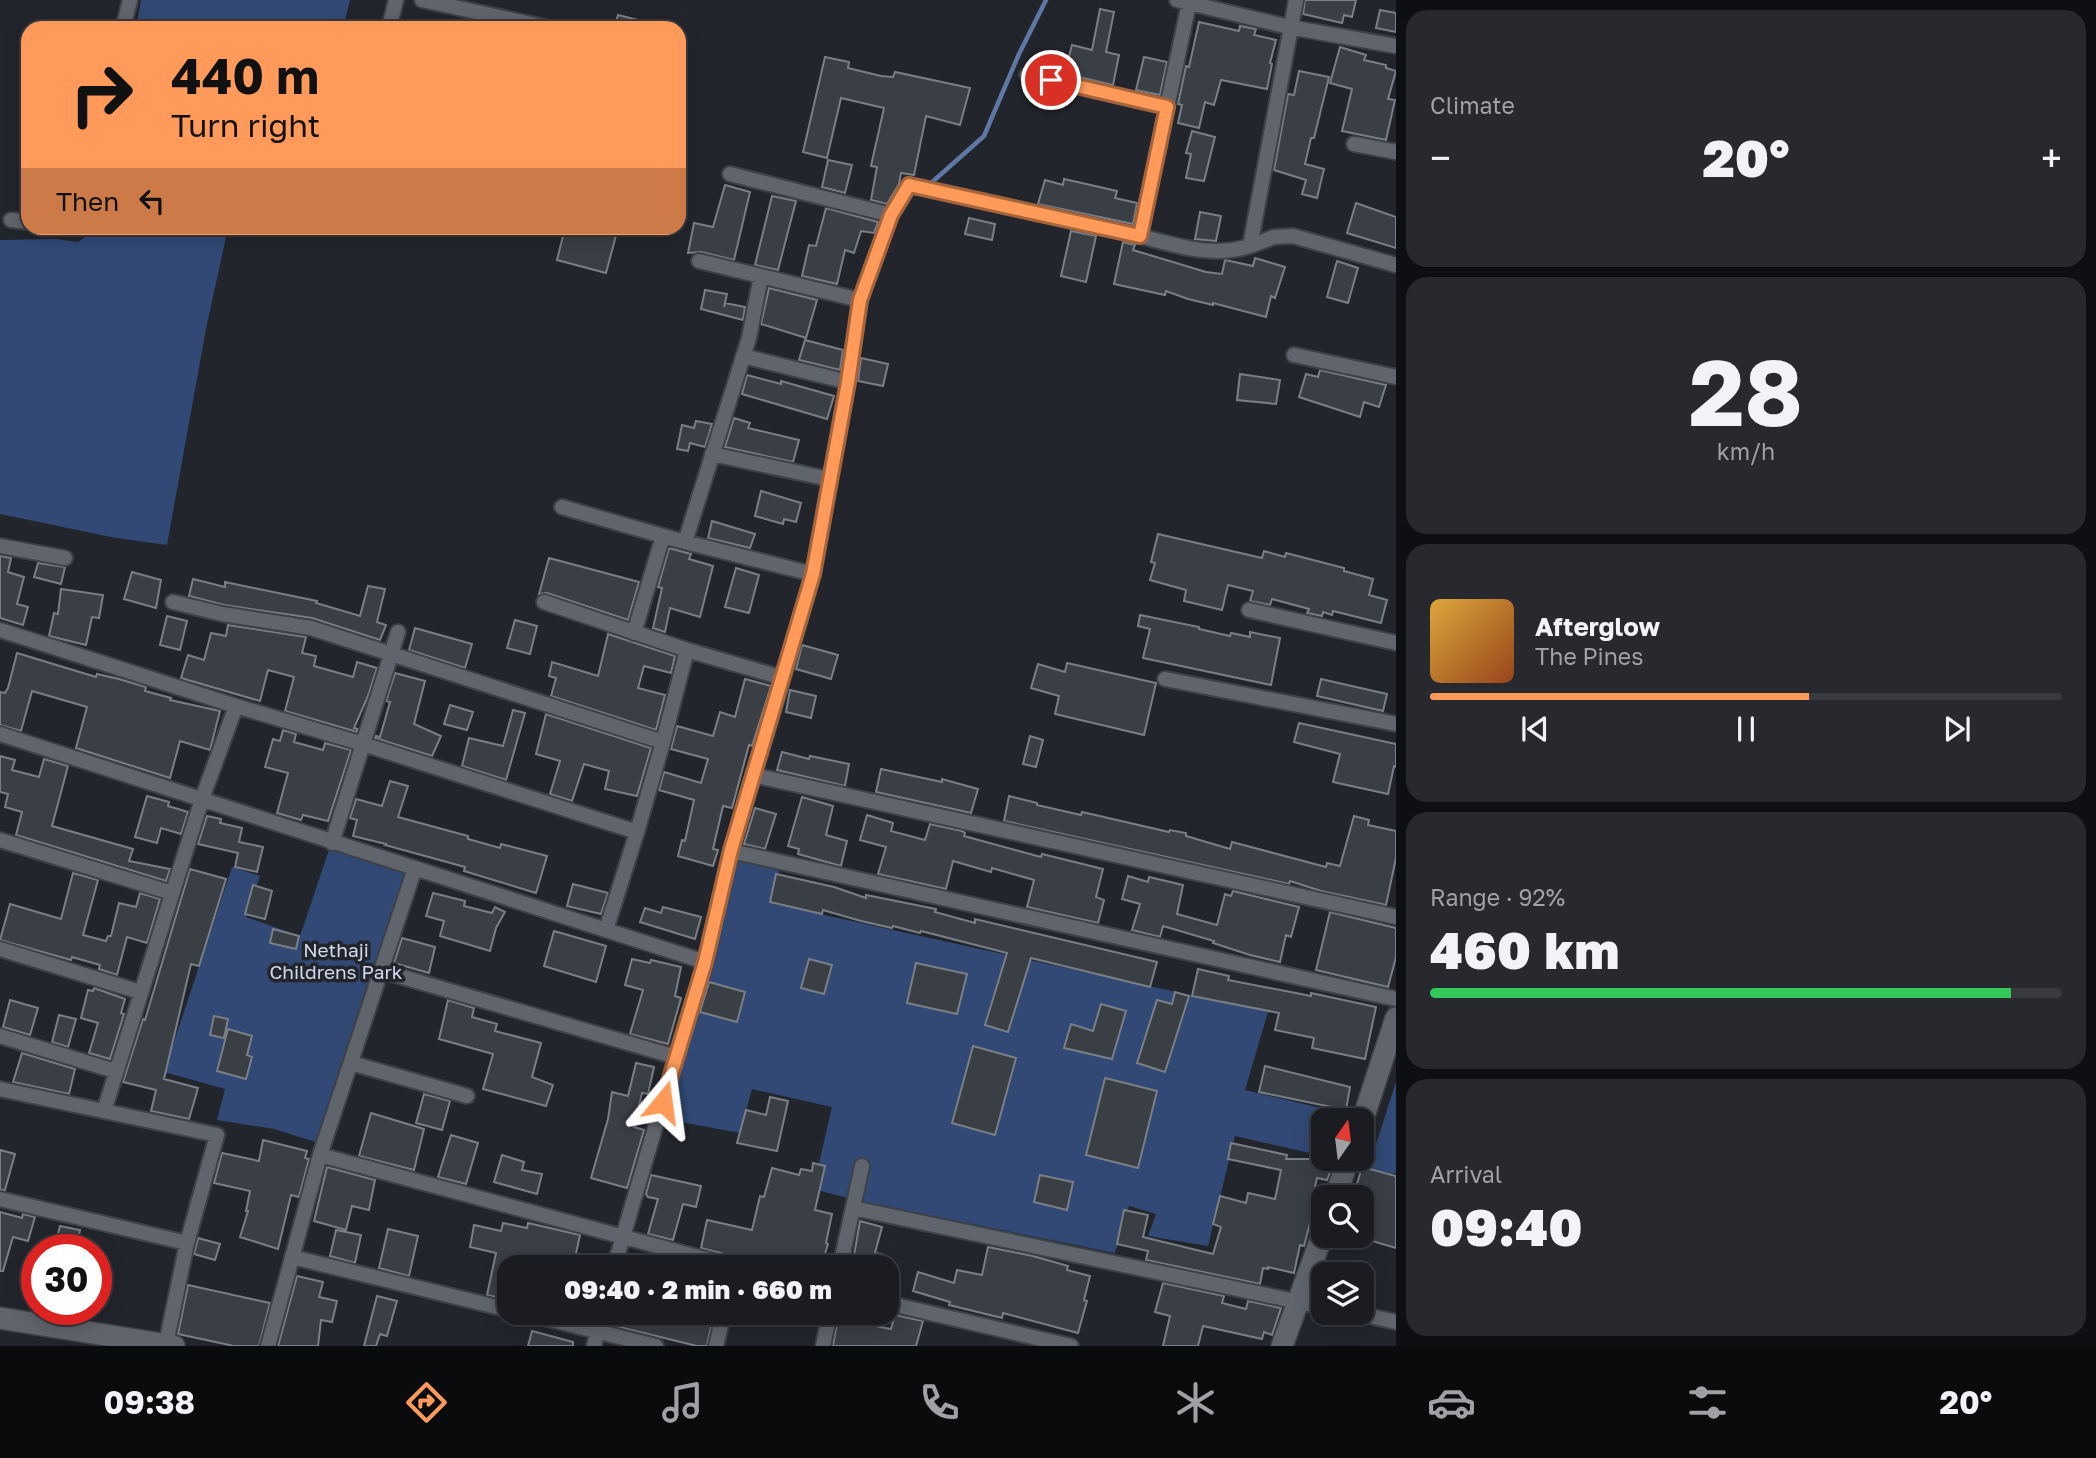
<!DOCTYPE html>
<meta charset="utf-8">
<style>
:root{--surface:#1a1c21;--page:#27292e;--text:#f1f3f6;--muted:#9fa1a5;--line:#383a3f;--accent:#ff9a5b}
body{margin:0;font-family:"Golos Text",sans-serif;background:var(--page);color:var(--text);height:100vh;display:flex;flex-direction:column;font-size:26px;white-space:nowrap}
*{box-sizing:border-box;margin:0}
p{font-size:23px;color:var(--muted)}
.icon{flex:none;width:38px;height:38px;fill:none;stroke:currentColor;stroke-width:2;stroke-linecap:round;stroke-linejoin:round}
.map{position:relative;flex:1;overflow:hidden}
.sheet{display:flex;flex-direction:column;gap:10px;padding:10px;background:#0e0f12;width:700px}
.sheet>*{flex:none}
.banner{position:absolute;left:21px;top:21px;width:665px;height:214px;border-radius:21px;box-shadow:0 4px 18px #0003,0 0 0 2px var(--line);background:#ff9a5b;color:#111;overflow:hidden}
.needle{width:46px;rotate:14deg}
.fabs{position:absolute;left:1311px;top:1108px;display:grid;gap:14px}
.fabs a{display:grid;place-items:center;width:63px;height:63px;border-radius:14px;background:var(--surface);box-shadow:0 4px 18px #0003,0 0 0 2px var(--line);font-size:35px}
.speed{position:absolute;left:21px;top:1234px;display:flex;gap:14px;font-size:35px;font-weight:700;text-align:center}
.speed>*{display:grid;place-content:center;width:91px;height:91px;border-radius:50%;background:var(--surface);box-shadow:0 4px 18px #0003,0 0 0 2px var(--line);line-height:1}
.speed .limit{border:10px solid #d22;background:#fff;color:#111}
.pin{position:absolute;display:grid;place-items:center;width:60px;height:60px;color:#fff;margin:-30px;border:4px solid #fff;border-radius:50%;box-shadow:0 2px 7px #0007}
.me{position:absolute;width:77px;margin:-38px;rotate:16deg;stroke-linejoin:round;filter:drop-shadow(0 0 5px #0008)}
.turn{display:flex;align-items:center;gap:24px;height:147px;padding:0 35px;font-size:32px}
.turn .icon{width:91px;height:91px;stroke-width:2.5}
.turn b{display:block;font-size:49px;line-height:60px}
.then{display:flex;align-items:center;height:66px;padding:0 35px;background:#0003;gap:14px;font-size:26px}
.big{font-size:52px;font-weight:800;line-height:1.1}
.sheet .widget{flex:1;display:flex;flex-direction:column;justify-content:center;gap:10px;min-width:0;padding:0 24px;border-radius:21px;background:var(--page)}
.sheet .dial{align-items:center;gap:0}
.dial b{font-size:91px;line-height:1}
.song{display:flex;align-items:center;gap:21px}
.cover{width:84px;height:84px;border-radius:10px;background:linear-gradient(135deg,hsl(40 70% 55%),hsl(20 70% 35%))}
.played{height:7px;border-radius:4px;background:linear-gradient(90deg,var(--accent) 60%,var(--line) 60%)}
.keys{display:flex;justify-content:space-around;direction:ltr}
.heat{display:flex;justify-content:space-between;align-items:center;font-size:38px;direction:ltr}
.charge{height:10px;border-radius:5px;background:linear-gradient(90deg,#34c759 92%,var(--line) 0)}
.trip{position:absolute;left:497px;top:1255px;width:402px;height:70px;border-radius:21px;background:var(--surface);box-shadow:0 4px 18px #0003,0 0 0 2px var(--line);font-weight:800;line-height:70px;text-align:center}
.menu{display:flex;height:112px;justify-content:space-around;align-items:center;background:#0a0b0d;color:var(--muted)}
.menu .icon{width:49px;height:49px}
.menu .on{color:var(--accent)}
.menu b{font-size:32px;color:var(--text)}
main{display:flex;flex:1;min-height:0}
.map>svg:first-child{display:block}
.green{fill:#314974}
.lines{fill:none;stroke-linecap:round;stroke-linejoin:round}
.stream{stroke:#5e77a3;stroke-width:4.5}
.building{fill:#3a3e45;stroke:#7a7e86;stroke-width:2}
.street-casing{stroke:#3e4146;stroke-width:18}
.secondary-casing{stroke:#3e4146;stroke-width:24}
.street{stroke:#60646c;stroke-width:14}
.secondary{stroke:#60646c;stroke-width:21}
.route-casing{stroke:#a6643b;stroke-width:18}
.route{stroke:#ff9a5b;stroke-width:12}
.labels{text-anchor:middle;stroke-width:7;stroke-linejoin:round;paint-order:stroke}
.park-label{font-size:19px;fill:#d1dbee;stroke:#22252c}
</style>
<main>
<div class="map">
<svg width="1396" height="1346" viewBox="0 0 1396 1346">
<rect width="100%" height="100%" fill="#22252c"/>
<path class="green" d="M141,0H350L343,28H136Z
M92,228H228L206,329L167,545L116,538L0,514V240L56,239L78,242L91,233Z
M330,847L405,869L376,970L319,1143L274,1129L217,1120L225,1089L164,1072L232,867L260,876L246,917L300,936Z
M738,860L779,870L774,904L1268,1012L1245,1090L1355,1116L1354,1120H1323V1156L1235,1136L1208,1246L1148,1236L1156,1214L1129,1206L1115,1253L859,1201L813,1189L832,1107L752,1089L740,1133L664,1119Z
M1396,1082V1174L1368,1169Z"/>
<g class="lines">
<path class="stream" d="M930,184L984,136L1019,54L1046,0"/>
</g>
<path class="building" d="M1305,0H1356L1352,17L1344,15L1342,23L1303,14Z
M1100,9L1114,12L1106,52L1119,55L1113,85L1041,68L1044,58L1067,64L1072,45L1092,50Z
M1380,10L1396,13V32L1376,28Z
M618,15L654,24L653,28H614Z
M1199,22L1239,31L1240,26L1256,29L1254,35L1276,40L1270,63L1272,64L1267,89L1221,80L1214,105L1205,102L1199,128L1178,123L1182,105L1178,104L1186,66L1189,67Z
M1340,47L1366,55L1364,60L1386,65V68L1396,71L1388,99L1395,100L1386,140L1342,131L1352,89L1330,83Z
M825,57L849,62L848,68L881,76L893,77L895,72L970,88L960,125L926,116L914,175L901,173L899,184L887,204L871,200L877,167L871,166L884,108L841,98L827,158L803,152Z
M1144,57L1167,62L1160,95L1136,90Z
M1299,71L1329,77L1314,138H1311L1305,164L1324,169L1317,198L1302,194L1306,180L1274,170L1288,94L1294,95Z
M1192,131L1215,137L1204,181L1186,178L1191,154L1186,153Z
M828,160L852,165L845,193L822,187Z
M1064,179L1117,191L1115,198L1137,203L1133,224L1038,204L1045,180L1063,185Z
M725,185L750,192L734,260L701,252L688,253L694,223L713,227Z
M772,196L796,201L778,270L755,265Z
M1356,203L1396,217V248L1347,233Z
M826,208L878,222L874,233L861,231L854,253L845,250L837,284L802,276L809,245L816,246Z
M1200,212L1221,216L1216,241L1195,239Z
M969,218L995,224L992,240L965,234Z
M565,228H618L606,273L557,260Z
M1071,231L1096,236L1086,282L1061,276Z
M1123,242L1135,245L1133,250L1206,272L1222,274L1225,260L1253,266L1255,258L1285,267L1275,298L1271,296L1266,317L1213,303V305L1188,299L1166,291L1165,295L1114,284Z
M1337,261L1358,268L1348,303L1327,297Z
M769,288L817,300L806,338L761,324Z
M705,290L727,294L724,307L725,303L745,307L743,320L701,309Z
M805,340L843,350L840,370L799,360Z
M861,358L888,364L883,386L858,381Z
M1320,370L1386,385L1379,407L1364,402L1360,417L1299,397L1306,374L1318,377Z
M1240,374L1280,380L1276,404L1237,400Z
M747,375L781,384V381L834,396L827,419L742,394Z
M734,418L750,423L748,428L799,440L793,462L725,447Z
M696,421L712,424L705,447L690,443L688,451L677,449L682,425L694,428Z
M761,491L801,503L796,522L784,519L783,524L755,516Z
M712,521L755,534L750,548L708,538Z
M1158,534L1262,558L1264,551L1285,557L1286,553L1344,568V571L1373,579L1369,595L1387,600L1381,623L1333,611L1332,615L1323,612L1322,616L1307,613L1309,609L1272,599L1270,605L1250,601L1253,591L1228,585L1222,610L1184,601L1186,590L1150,580L1155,563L1151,562Z
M669,548L691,554L689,559L713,566L700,617L670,608L665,632L653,628L662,588L658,587Z
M0,556L11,558L8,572L24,577L17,604L28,607L23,625L0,618Z
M549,558L639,582L628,620L547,593L539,594Z
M38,563L65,567L61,584L34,577Z
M736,568L759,575L749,613L725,607Z
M132,572L161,580L156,608L124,599Z
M193,579L225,587V582L317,601L316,603L360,616L368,586L385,589L377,622L386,625L380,640L312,618L224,605L189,596Z
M61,589L103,595L99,618L92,617L86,645L49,636L54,613L58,614Z
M1140,615L1199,627V629L1230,636L1231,633L1250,637V632L1280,638L1271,685L1143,658L1150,629L1138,626Z
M167,616L187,621L180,650L160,645Z
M515,620L537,626L530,654L507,648Z
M228,625L306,637L302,653L316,656L314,666L353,677L357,662L377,668L368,696L354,728L358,729L357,732L285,711L294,677L268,670L260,701L181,678L188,655L204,660L211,633L226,636Z
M415,628L472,644L465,668L409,650Z
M608,634L675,656L671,673L644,666L638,688L665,695L656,730L551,696L556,678L549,676L552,662L598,676Z
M802,645L838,655L831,679L796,669Z
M17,653L96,677L97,674L119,679L146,687L145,691L171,698L170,700L220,711L210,750L180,741L170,778L76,748L87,707L32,691L21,731L0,725V692L5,693L8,688Z
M1067,663L1156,683L1144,735L1055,714L1059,696L1031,688L1038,664L1065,672Z
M395,673L425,681L414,724L441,736L432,756L375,738L376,736L380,737L390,702L386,701Z
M745,679L771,686L752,746L749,745L732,808L723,806L713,849L718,850L713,866L678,856L682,840L685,841L694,800L659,790L664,772L701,783L708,759L671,749L677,726L713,736L720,712L735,717Z
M1321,679L1387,694L1383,711L1317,696Z
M790,690L816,696L811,718L786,712Z
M450,705L473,712L467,730L444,724Z
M513,710L525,713L506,780L462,766L469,738L503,746Z
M546,714L651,748L637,796L605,789L609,771L584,764L572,801L550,794L560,761L536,754Z
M1299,723L1396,744V767L1394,766L1388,794L1333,782L1340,754L1294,742Z
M283,730L296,734L294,742L323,750L325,743L351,750L328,821L303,815L301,820L277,813L288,773L265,767L273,739L280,741Z
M1030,736L1043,740L1036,767L1023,764Z
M782,752L809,759L810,756L849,764L845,786L777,770Z
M0,756L15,760L12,770L39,777L44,759L68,766L52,826L133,849L129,861L170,869L166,881L16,835L22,812L5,807L8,794L0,792Z
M881,769L942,782V779L978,789L971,813L876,792Z
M390,781L408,786L398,817L468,836V839L500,848L501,844L547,856L536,893L464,871L465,867L385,845L386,844L353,836L357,820L350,818L356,799L382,806Z
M147,796L169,802L168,806L188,812L181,834L161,828L157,843L135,837Z
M1009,796L1037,803V805L1081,815L1082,812L1169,832L1170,830L1186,833V836L1230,849L1232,842L1326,867L1327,863L1340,866L1354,816L1369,820L1368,825L1396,831V858L1386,905L1321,891L1290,881L1289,884L1004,821Z
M802,797L833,806L826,835L847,841L841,866L798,854L799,849L788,846Z
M755,808L776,814L765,849L744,844Z
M867,815L893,823L891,831L925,840L930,824L962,831L965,833L964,836L1041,857L1042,854L1103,869L1096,897L1104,900L1098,923L1027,907L1034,880L992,868L991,872L953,861L946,889L878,874L886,847L860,840Z
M207,816L221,819L220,823L242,828L239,842L263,847L257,872L235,867L238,853L198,844Z
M190,869L226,879L199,966L191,964L164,1079L198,1088L189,1119L151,1111L156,1090L123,1082L143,1019L145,1020Z
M73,873L98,880L83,935L106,941L108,936H111L119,903L136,907L140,893L160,899L147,943L127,937L117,975L99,969L100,965L72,957L71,960L0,940L10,904L61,919Z
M776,874L834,887L866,898V895L936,909L935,912L975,923V919L1157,962L1150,987L1031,958L1008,1032L985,1025L1007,953L921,931L920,933L893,926L892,928L861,921L823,910L822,914L770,902Z
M1128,876L1148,882L1149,877L1183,885L1177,914L1217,925L1225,894L1231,896L1233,891L1299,907L1291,937L1286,935L1280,962L1250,955L1213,943L1214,941L1163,926L1160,937L1132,930L1140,904L1122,899Z
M573,884L608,893L601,914L567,906Z
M253,885L272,891L265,919L245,914Z
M433,893L465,901L464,906L492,913L495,907L505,912L496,928L490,951L440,936L444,921L426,916Z
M663,907L701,917L695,939L640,922L645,908L661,913Z
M1330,912L1396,928V957L1388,987L1316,970Z
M273,929L299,936L296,949L270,943Z
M554,931L606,946L596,982L544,966Z
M402,938L435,947L429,973L394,963Z
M632,959L650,963L651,960L681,967L675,996L681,998L668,1044L630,1034L643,990L625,985Z
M809,959L832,965L824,994L801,988Z
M916,963L967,974L957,1014L907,1003Z
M1198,969L1229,976L1228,980L1311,996V993L1376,1007L1365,1059L1312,1048L1314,1038L1275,1030L1279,1013L1192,996Z
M709,982L745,992L737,1022L700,1012Z
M94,988L125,999L121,1013L124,1014L110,1059L89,1053L98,1023L81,1018L88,990L93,991Z
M1175,992L1189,996L1165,1072L1137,1063L1157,1000L1172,1004Z
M10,1000L38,1008L30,1035L3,1027Z
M448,1000L474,1008L472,1017L497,1024L495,1031L541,1043L532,1077L553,1085L546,1106L483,1089L493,1054L439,1039Z
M1101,1004L1126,1011L1112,1059L1064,1048L1071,1024L1093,1031Z
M59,1015L76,1019L68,1047L52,1042Z
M214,1016L228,1019L224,1038L210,1035Z
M228,1029L252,1036L247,1055L252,1057L246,1079L217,1071Z
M973,1046L1016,1058L995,1135L952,1123Z
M22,1053L75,1069L69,1094L13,1082Z
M636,1063L654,1067L648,1094L642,1093L634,1127L644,1130L627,1188L591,1178L608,1119L612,1092L628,1096Z
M1265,1066L1350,1087L1346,1110L1259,1092Z
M1105,1078L1157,1091L1138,1168L1086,1155Z
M424,1094L450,1101L442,1130L416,1123Z
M770,1097L788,1101L777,1151L737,1143L746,1110L766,1115Z
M371,1113L424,1129L414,1170L359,1156Z
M451,1135L478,1143L466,1184L438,1177Z
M263,1140L307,1151L305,1158L309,1159L299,1197L291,1195L278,1249L240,1237L248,1211H246L250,1191L214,1183L222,1153L259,1161Z
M1231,1143L1287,1155L1286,1159H1316L1334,1162L1327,1180L1317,1178L1310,1210L1313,1211L1304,1246L1300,1245L1294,1273L1268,1267V1269L1263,1268L1260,1284L1146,1260L1148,1251L1117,1244L1124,1210L1148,1215L1143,1237L1213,1254L1221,1227L1213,1224L1220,1196L1246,1203L1248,1193L1275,1199L1281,1170L1228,1159Z
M0,1150L15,1154L5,1190H0Z
M502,1155L524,1162L522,1170L542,1174L537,1194L494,1182Z
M813,1163L825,1166L815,1210L832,1214L826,1243L828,1244L821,1267H775L701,1248L707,1220L752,1230L760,1196L764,1197L772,1168L799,1175L801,1169L812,1171Z
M327,1167L375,1180L369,1210L352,1206L346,1230L314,1221Z
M1362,1167L1396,1176V1248L1362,1238V1197H1353Z
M651,1175L701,1186L696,1207L683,1204L673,1240L648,1234L658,1199L648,1197L646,1194Z
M1040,1175L1073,1182L1067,1210L1034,1202Z
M0,1212L22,1218L23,1214L35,1217L28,1241L13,1237L3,1271H0Z
M860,1221L882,1227L875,1253L882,1254L879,1267H852Z
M503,1223L527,1228L528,1223L580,1235L573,1267H509V1300L487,1295L496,1253L470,1247L474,1225L501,1231Z
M60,1226L80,1230L76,1250H54Z
M388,1229L418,1236L409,1276L379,1268Z
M336,1230L361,1235L355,1263L330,1256Z
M198,1238L220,1244L215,1260L194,1254Z
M988,1247L1033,1256L1068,1266L1067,1270L1090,1276L1084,1300L1087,1301L1078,1333L1003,1313L1002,1318L949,1305L950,1302L913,1291L918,1272L954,1283L957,1270L982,1275Z
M297,1276L323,1282L319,1297L337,1301L332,1322L321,1320L318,1346H278Z
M1163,1283L1224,1296L1222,1303L1246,1309L1248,1301L1281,1308L1272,1335L1264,1332L1262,1339L1203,1326L1198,1346H1163L1170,1316L1155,1312Z
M188,1285L270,1303L259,1346H234L178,1334Z
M377,1296L397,1301L387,1336L380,1334L376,1346H364Z
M614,1312H711L714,1313L707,1346H697L611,1325Z
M839,1312L861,1317L860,1323L891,1329L895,1315L923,1321L916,1346H833Z
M532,1331L573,1342V1346H528Z"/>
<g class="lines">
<g class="street-casing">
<path id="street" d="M422,0L545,27
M1177,0L1289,27L1396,46
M1296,0L1250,246L1274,237L1293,236L1396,265
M123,28L130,0
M389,28L396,0
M1027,75L1167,107
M1354,144L1396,152
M730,174L891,215
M11,220L28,222
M67,228H72
M1140,236C1177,246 1213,258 1250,246
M699,261L860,300L848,382L813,574L783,678
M761,276L749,338L685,542L813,574
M860,300L891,215L910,185L1140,236L1189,3
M1294,355L1396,377
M743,356L848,382
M712,454L829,479
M562,507L663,536
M0,546L65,558
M173,602L222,614L311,628L663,742L637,832
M544,602L687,650L663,742
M1249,610L1396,643
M0,630L236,706L202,799L104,1111
M634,633L663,536L685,542
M687,650L783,678L731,851
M1165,679L1396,724
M236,706L363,744L637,832L606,930
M0,734L705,962
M753,775L1396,917
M0,840L172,893
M332,843L398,632
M0,949L140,992
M382,971L676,1057L614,1267
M0,1036L115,1071
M676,1057L705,962L731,851L1396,999
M351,1063L467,1096
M0,1089L217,1135L187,1243L166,1344
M320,1155L735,1267
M0,1199L187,1243
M853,1208L1323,1307
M292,1257L509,1310
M840,1267L862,1166
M887,1303L1071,1346
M520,1312L656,1346
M1351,1312L1396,1322
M268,1346L320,1155L415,868
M594,1346L602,1312
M716,1346L724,1312
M823,1346L830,1312"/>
</g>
<g class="secondary-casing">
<path id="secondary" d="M1362,1122L1396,1018
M1335,1197L1349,1158
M0,1318L174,1346
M1282,1346L1323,1233"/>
</g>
<use href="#street" class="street"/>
<use href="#secondary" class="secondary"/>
</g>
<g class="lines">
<g class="route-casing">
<path id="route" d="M663,1102L705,962L731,850L813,574L848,382L860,300L891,215L909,185L1140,236L1167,107L1051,80"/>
</g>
<use href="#route" class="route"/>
</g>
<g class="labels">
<g class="park-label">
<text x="336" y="957">Nethaji<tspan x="336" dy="22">Childrens Park</tspan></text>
</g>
</g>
</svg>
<div class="fabs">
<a><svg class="needle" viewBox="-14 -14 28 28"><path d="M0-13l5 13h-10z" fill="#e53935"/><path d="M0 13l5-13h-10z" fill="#9fa1a5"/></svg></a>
<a><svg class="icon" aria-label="search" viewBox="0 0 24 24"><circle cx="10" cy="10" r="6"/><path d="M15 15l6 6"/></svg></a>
<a><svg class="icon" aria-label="layers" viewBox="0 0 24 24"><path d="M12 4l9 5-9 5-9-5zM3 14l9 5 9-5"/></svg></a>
</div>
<div class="speed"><div class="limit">30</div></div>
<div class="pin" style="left:1051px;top:80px;background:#d93025"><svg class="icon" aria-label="arrive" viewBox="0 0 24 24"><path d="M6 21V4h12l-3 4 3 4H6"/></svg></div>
<svg class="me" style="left:663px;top:1102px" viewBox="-20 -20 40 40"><path d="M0-17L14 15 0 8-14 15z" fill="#ff9a5b" stroke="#fff" stroke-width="4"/></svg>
<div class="trip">09:40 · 2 min · 660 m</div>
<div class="banner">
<div class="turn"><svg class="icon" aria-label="right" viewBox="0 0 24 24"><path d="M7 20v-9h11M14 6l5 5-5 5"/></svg><div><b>440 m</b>Turn right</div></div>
<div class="then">Then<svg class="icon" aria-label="left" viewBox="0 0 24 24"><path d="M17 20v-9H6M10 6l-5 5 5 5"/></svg></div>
</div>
</div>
<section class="sheet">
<div class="widget"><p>Climate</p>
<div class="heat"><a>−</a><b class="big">20°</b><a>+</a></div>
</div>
<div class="widget dial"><b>28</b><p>km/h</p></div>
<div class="widget">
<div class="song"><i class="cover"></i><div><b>Afterglow</b><p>The Pines</p></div></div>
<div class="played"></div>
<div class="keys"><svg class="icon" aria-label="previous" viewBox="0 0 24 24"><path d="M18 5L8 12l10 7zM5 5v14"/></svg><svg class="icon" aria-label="pause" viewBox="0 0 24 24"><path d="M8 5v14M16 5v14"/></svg><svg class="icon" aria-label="next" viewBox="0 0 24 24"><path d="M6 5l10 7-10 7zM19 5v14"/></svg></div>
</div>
<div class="widget"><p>Range · 92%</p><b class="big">460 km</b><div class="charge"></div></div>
<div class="widget"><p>Arrival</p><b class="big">09:40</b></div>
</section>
</main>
<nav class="menu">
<b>09:38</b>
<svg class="icon on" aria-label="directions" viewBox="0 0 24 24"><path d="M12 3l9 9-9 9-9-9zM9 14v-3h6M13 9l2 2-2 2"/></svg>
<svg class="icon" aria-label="music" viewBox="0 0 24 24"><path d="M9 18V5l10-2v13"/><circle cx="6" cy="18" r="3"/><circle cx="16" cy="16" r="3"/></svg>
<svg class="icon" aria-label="phone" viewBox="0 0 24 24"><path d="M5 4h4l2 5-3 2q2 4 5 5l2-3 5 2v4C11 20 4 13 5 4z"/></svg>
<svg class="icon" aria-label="climate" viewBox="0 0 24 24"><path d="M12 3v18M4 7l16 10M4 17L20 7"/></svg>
<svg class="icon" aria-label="car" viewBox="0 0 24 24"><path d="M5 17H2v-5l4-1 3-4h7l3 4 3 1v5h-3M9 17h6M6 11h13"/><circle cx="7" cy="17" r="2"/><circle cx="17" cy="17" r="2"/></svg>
<svg class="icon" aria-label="filters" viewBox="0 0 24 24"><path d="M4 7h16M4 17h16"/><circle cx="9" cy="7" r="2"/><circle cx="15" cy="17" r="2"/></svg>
<b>20°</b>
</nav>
